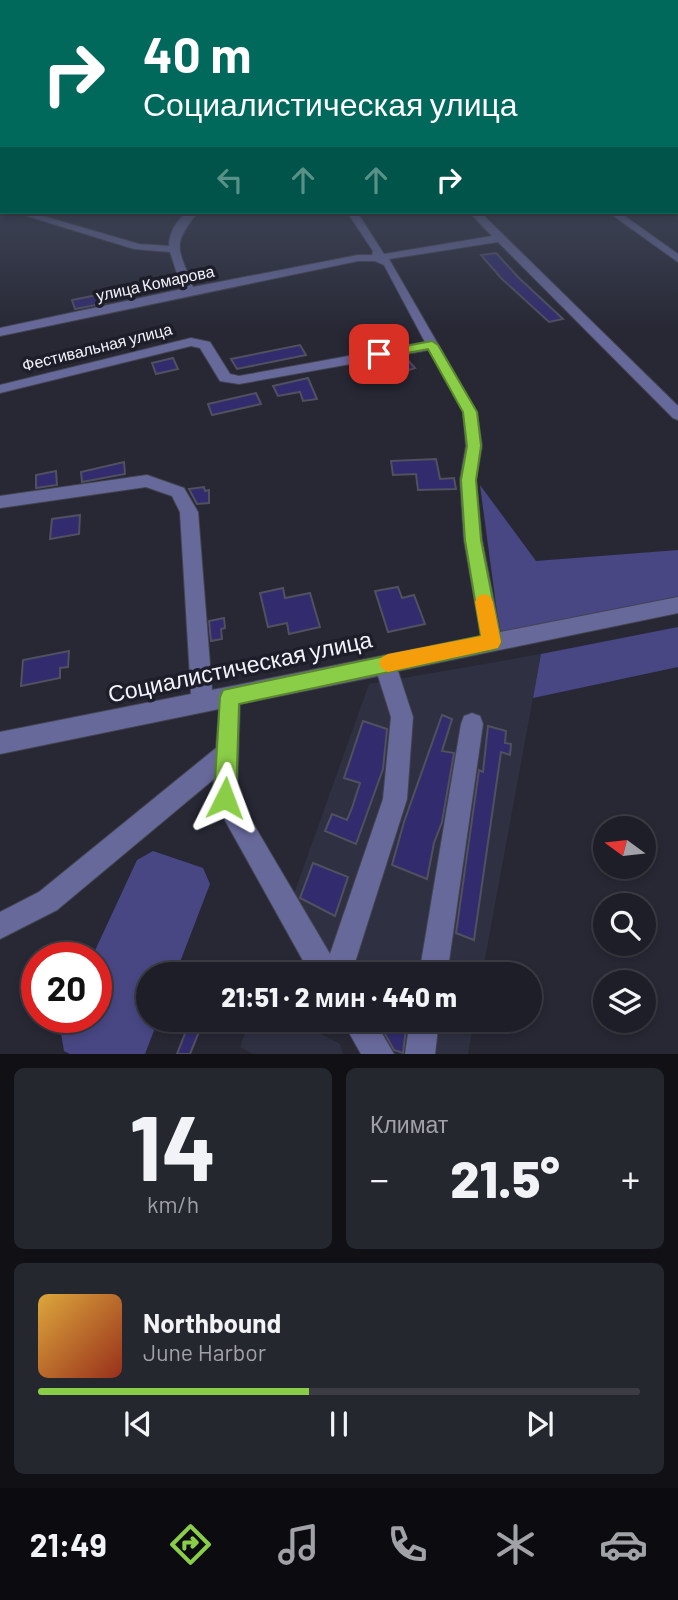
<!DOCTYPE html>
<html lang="ru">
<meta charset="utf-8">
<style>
:root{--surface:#1d1e27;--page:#25272f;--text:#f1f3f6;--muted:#a0a2a7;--line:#3b3c44;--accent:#8ace47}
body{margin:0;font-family:Barlow,sans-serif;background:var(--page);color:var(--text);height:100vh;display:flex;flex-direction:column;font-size:26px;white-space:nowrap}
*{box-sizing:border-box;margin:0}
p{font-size:23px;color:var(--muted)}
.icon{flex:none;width:38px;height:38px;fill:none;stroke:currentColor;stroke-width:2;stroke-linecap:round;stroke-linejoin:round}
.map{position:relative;height:1054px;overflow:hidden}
.sheet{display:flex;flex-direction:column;gap:14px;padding:14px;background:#101015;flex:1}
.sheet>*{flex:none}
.hud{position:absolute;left:0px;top:0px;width:679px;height:214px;box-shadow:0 4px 10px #0003,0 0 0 2px var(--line);background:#00695c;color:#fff;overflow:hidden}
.needle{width:46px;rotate:285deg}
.controls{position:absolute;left:593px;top:816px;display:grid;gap:14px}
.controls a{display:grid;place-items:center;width:63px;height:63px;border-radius:50%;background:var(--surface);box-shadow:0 4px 10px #0003,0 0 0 2px var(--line);font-size:35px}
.speed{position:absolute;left:21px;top:942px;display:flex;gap:14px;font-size:35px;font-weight:700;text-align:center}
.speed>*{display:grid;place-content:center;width:91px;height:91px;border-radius:50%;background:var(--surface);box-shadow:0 4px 10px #0003,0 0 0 2px var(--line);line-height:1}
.speed .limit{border:10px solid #d22;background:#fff;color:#111}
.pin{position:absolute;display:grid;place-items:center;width:60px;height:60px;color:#fff;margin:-30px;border-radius:14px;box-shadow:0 4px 10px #0006}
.me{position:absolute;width:77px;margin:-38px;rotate:3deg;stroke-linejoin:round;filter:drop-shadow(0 0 5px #0008)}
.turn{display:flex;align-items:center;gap:24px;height:147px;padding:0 28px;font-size:32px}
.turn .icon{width:91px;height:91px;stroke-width:2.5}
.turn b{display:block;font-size:49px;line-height:60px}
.lanes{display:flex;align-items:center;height:66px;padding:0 28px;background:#0003;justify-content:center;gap:35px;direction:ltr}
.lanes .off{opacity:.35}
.big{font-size:52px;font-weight:800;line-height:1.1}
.sheet .card{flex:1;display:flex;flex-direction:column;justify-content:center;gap:10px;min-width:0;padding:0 24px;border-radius:10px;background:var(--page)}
.sheet .dial{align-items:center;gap:0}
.dial b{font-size:91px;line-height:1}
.song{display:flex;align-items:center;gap:21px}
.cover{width:84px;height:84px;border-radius:10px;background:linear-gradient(135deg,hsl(40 70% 55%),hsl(10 70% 35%))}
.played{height:7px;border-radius:4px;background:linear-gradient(90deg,var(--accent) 45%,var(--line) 45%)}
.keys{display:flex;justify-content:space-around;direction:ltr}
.heat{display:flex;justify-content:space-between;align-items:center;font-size:38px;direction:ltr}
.sheet .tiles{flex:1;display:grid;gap:14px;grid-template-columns:1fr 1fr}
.card:last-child{grid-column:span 2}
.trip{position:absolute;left:136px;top:962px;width:406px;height:70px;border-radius:35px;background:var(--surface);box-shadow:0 4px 10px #0003,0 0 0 2px var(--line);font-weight:800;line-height:70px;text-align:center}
.menu{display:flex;height:112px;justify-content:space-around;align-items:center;background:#0c0c10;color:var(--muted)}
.menu .icon{width:49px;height:49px}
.menu .on{color:var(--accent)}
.menu b{font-size:32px;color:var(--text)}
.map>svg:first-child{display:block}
.built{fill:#2f3042}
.green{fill:#484784}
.building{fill:#322c6f;stroke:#50505e;stroke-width:2}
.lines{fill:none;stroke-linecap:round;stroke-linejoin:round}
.minor-casing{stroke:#434450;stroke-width:2}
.minor{fill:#68699b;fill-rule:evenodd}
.route{fill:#8ace47;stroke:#5a862e;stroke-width:2}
.slow{fill:#f59e0b}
.labels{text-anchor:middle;stroke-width:7;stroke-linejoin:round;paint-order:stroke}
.far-street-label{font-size:16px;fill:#f1f2fa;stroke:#1e1e2a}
.near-street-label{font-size:23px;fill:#f1f2fa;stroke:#1e1e2a}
</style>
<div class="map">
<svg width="678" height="1054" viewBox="0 0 678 1054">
<rect width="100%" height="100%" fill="#272834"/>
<path class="built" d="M541,654L482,975H334L290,905L369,684Z
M250,1020H295L340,1044L343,1054H253L240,1047Z
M362,1020H474L468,1054H384Z"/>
<path class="green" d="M480,485L536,561L678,550V599L500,635Z
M678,627V667L533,698L541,654Z
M153,851L203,868L210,884L175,975H149V1020H158L145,1054H70L64,1051L60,1027L65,1017H96V957H92L137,860Z"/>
<path class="building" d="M496,253L518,277L563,319L549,322L501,278L481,255Z
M102,294L106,303L75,309L72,300Z
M300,345L306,355L237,369L231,359Z
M173,358L178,369L156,374L152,363Z
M406,358L415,368L384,378L364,382L359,371L390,366L388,363Z
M308,378L317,399L303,401L300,392L278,396L273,386Z
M256,393L261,404L212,415L208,404Z
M436,459L440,479L454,478L456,489L418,490L416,474L393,475L391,461Z
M124,462L125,474L82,482L81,472Z
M56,471L57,485L36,488V475Z
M204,487L205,491L209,490V503L197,504L189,489Z
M80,515L79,534L50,539L52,519Z
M398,587L402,598L414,595L425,624L388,632L375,591Z
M283,588L285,598L310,593L320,627L289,634L287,623L268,627L260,593Z
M224,618L225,628L221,629L222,639L211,641L209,621Z
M69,651L68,667L60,668V678L21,686L23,660Z
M442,715L452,719L442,751L454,753L442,822L434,843L427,879L392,865L404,822Z
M363,721L387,729L383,769L356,844L325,831L332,814L347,820L352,808L360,783L344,778Z
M488,726L506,731L505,743L511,744L510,755L501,752L474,940L456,933L479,770L483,772Z
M313,863L348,877L335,916L300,898Z
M381,1020H407L403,1053L394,1050L380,1025Z
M190,1021L201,1027L190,1054H177Z"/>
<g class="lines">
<g class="minor-casing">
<path id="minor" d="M0,203H2V209H0Z
M14,212H29L139,244L169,246C169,231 177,221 187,212H198C171,246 178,247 193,287L358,255H372L373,251L347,212H357L384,254L492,236L469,212H480L678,406V420L673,418L498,242L389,259L477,412L482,446L476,480L482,540L500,632L678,597V613L398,671L413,717L407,799L351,975H311L217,806L213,798L214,779L57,910L0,939V912L39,892L216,748L219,709L0,754V732L191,694L180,512L172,496L146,487L0,508V496L147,475L184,488L198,512L212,690L481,636L464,540L460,480L466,446L463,412L429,350L239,384L220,381L200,348L191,346L0,393V385L191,338L210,342L230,374L239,376L425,342L384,265L375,261H358L0,336V328L182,289L170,252L134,249ZM378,676L391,717L383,799L330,954L237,796L240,704Z
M608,212H619L678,254V262Z
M472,713L480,716L483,724L447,975H419L461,724L464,716Z
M342,1020H374L394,1054H361Z
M410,1020H439L435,1054H405Z"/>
</g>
<use href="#minor" class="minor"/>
</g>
<linearGradient id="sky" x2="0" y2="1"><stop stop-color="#15161d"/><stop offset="0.55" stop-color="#41485c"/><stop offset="1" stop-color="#41485c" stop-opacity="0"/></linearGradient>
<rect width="678" height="331" fill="url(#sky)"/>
<path class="route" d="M432,341L438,345L477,412L481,446L476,480L481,540L501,642L498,648L492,650L239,704L236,798L233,806L225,809L217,806L214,798L220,697L223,690L481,636L465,540L461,480L467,446L463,412L428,349L379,358L373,354L379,351Z"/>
<path class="slow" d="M484,594L490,596L493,602L501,642L498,648L388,672L382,669L379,663L382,657L388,654L481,636L475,602L478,596Z"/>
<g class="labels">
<g class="far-street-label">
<text transform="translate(155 283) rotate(-12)" y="6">улица Комарова</text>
<text transform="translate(97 347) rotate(-14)" y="6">Фестивальная улица</text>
</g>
<g class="near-street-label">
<text transform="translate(240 667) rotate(-12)" y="8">Социалистическая улица</text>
</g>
</g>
</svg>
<div class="controls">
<a><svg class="needle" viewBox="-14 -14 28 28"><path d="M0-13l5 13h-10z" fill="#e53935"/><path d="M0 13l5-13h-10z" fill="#a0a2a7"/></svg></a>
<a><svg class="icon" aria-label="search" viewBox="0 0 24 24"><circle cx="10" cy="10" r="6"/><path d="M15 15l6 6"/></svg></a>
<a><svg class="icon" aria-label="layers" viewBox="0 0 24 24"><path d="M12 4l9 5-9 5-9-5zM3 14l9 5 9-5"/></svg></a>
</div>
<div class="speed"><div class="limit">20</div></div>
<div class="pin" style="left:379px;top:354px;background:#d93025"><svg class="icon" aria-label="arrive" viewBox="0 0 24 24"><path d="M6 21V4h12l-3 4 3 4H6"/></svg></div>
<svg class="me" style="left:225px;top:798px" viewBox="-20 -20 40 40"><path d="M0-17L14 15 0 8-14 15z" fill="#8ace47" stroke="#fff" stroke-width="4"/></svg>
<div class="trip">21:51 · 2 мин · 440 m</div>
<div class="hud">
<div class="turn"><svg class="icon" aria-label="right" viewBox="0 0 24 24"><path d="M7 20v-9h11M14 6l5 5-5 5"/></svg><div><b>40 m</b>Социалистическая улица</div></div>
<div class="lanes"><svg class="icon off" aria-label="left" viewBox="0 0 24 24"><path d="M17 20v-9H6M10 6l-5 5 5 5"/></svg><svg class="icon off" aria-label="ahead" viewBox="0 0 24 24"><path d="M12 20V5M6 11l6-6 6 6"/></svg><svg class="icon off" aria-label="ahead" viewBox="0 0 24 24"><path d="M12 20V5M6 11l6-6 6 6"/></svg><svg class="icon" aria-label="right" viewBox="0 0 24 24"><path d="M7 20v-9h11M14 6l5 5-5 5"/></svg></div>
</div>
</div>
<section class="sheet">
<div class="tiles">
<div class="card dial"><b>14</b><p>km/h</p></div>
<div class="card"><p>Климат</p>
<div class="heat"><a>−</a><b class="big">21.5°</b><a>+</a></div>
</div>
<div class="card">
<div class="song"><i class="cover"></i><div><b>Northbound</b><p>June Harbor</p></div></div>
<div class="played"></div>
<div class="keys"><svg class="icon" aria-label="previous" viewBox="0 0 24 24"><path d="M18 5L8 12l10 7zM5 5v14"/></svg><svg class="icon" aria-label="pause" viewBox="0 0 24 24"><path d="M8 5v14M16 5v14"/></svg><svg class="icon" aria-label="next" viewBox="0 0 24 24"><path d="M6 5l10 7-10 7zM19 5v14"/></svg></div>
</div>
</div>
</section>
<nav class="menu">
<b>21:49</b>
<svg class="icon on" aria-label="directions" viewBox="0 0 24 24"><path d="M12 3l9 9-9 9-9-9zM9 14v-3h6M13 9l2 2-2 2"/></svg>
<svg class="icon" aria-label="music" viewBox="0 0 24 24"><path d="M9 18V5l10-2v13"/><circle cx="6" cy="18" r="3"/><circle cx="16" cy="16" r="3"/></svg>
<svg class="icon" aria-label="phone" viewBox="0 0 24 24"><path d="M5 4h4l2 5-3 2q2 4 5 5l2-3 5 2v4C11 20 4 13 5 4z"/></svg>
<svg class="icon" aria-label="climate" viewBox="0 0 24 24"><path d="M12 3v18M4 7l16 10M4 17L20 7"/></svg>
<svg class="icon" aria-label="car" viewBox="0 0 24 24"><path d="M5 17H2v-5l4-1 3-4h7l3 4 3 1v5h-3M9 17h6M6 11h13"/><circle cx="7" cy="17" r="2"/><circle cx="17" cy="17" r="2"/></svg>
</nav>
